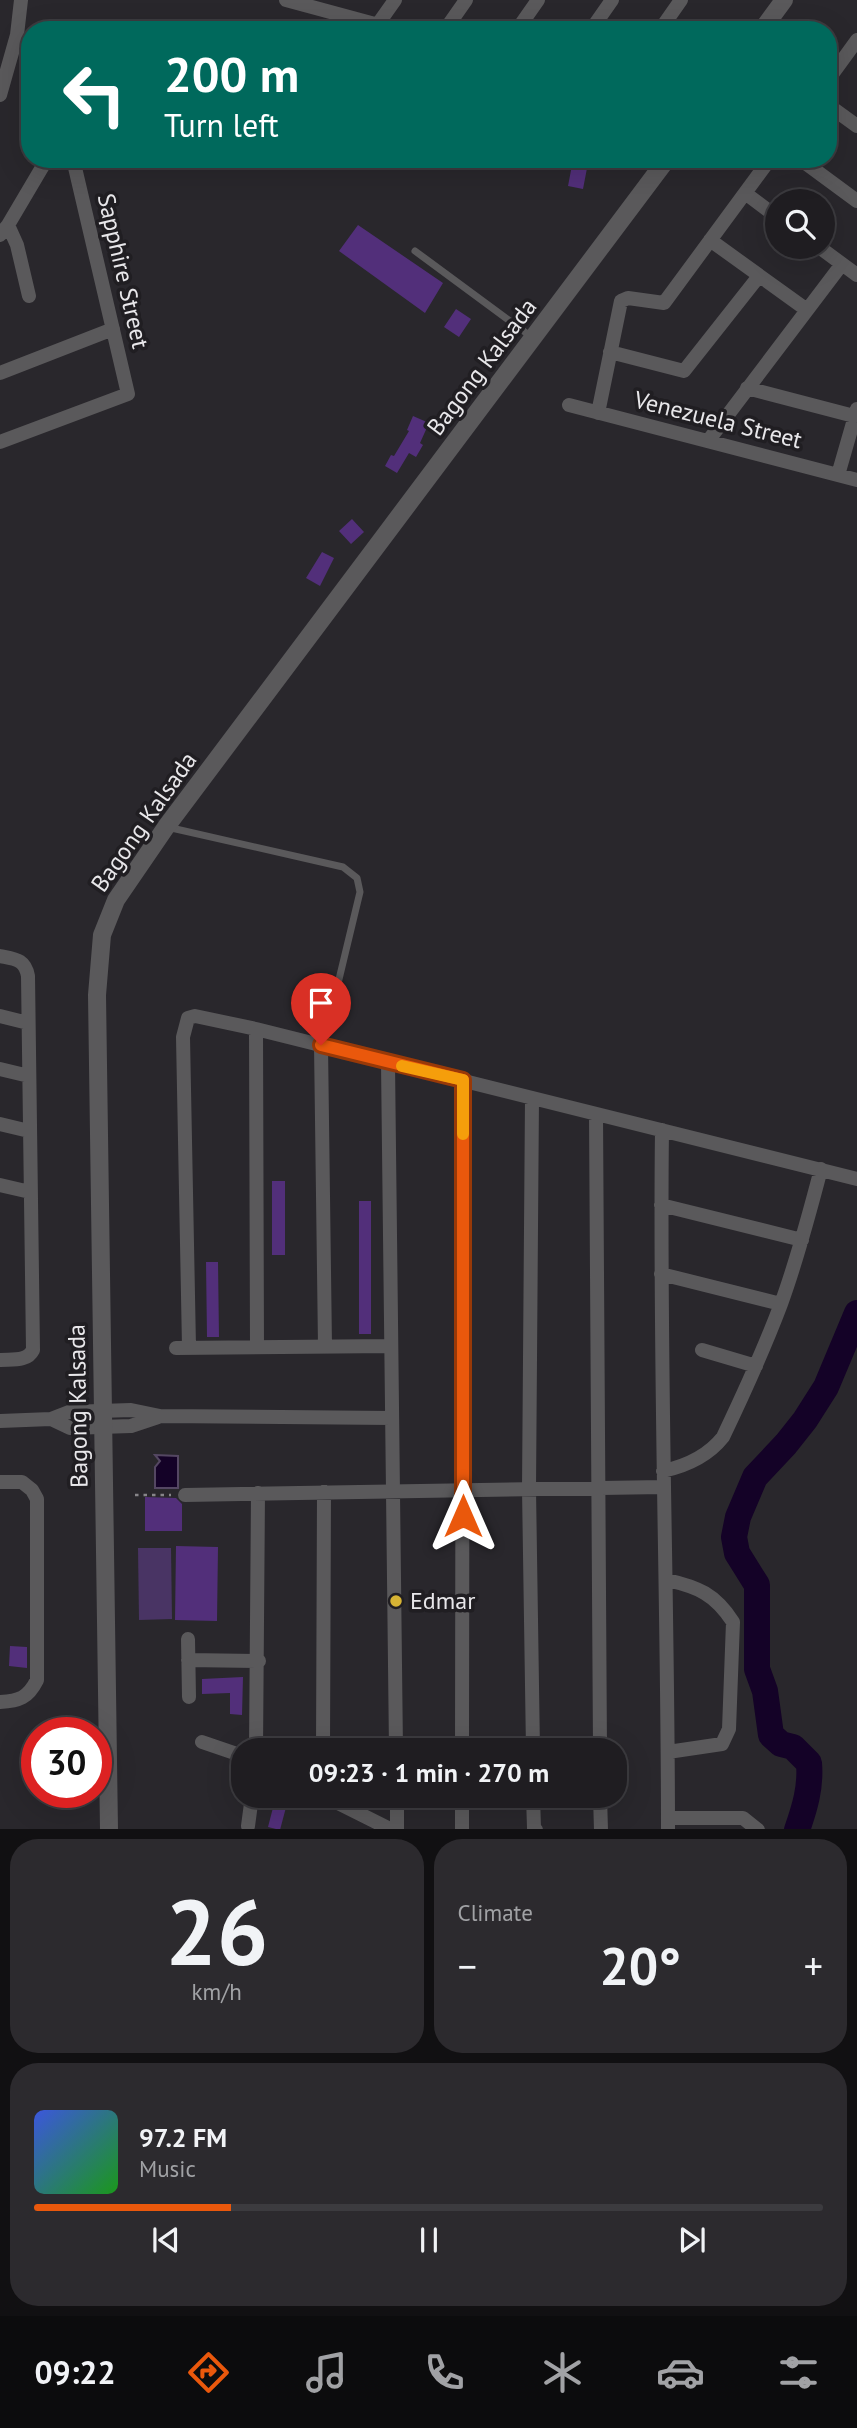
<!DOCTYPE html>
<meta charset="utf-8">
<style>
:root{--surface:#1f1d21;--page:#2c2a2e;--text:#f1f3f6;--muted:#a1a2a5;--line:#3c3b3f;--accent:#ea580c}
body{margin:0;font-family:"PT Sans",sans-serif;background:var(--page);color:var(--text);height:100vh;display:flex;flex-direction:column;font-size:26px;white-space:nowrap}
*{box-sizing:border-box;margin:0}
p{font-size:23px;color:var(--muted)}
.icon{flex:none;width:38px;height:38px;fill:none;stroke:currentColor;stroke-width:2;stroke-linecap:round;stroke-linejoin:round}
.map{position:relative;height:1829px;overflow:hidden}
.side{display:flex;flex-direction:column;gap:10px;padding:10px;background:#111012;flex:1}
.side>*{flex:none}
.top-card{position:absolute;left:21px;top:21px;width:816px;height:147px;border-radius:28px;box-shadow:0 7px 28px #0002,0 0 0 2px var(--line);background:#00695c;color:#fff;overflow:hidden}
.fabs{position:absolute;left:765px;top:189px;display:grid;gap:14px}
.fabs a{display:grid;place-items:center;width:70px;height:70px;border-radius:50%;background:var(--surface);box-shadow:0 7px 28px #0002,0 0 0 2px var(--line);font-size:35px}
.speed{position:absolute;left:21px;top:1717px;display:flex;gap:14px;font-size:35px;font-weight:700;text-align:center}
.speed>*{display:grid;place-content:center;width:91px;height:91px;border-radius:50%;background:var(--surface);box-shadow:0 7px 28px #0002,0 0 0 2px var(--line);line-height:1}
.speed .limit{border:10px solid #d22;background:#fff;color:#111}
.pin{position:absolute;display:grid;place-items:center;width:60px;height:60px;color:#fff;margin:-72px -30px;border-radius:50% 50% 50% 0;rotate:-45deg;box-shadow:0 0 7px #0007}
.pin .icon{rotate:45deg}
.me{position:absolute;width:77px;margin:-38px;rotate:0deg;stroke-linejoin:round;filter:drop-shadow(0 0 5px #0008)}
.turn{display:flex;align-items:center;gap:24px;height:147px;padding:0 28px;font-size:32px}
.turn .icon{width:91px;height:91px;stroke-width:2.5}
.turn b{display:block;font-size:49px;line-height:60px}
.big{font-size:52px;font-weight:700;line-height:1.1}
.side .card{flex:1;display:flex;flex-direction:column;justify-content:center;gap:10px;min-width:0;padding:0 24px;border-radius:28px;background:var(--page)}
.side .dial{align-items:center;gap:0}
.dial b{font-size:91px;line-height:1}
.song{display:flex;align-items:center;gap:21px}
.cover{width:84px;height:84px;border-radius:10px;background:linear-gradient(135deg,hsl(230 70% 55%),hsl(120 70% 35%))}
.played{height:7px;border-radius:4px;background:linear-gradient(90deg,var(--accent) 25%,var(--line) 25%)}
.keys{display:flex;justify-content:space-around;direction:ltr}
.heat{display:flex;justify-content:space-between;align-items:center;font-size:38px;direction:ltr}
.side .tiles{flex:1;display:grid;gap:10px;grid-template-columns:1fr 1fr}
.card:last-child{grid-column:span 2}
.trip{position:absolute;left:231px;top:1738px;width:396px;height:70px;border-radius:28px;background:var(--surface);box-shadow:0 7px 28px #0002,0 0 0 2px var(--line);font-weight:700;line-height:70px;text-align:center}
.tabs{display:flex;height:112px;justify-content:space-around;align-items:center;background:#0c0c0d;color:var(--muted)}
.tabs .icon{width:49px;height:49px}
.tabs .active{color:var(--accent)}
.tabs b{font-size:32px;color:var(--text)}
.map>svg:first-child{display:block}
.green{fill:#493464}
.water{fill:#140227;stroke:#544762;stroke-width:2}
.lines{fill:none;stroke-linecap:round;stroke-linejoin:round}
.river{stroke:#140227;stroke-width:26}
.building{fill:#522f7a}
.path{stroke:#878589;stroke-width:2.5;stroke-dasharray:3.5 5;stroke-linecap:butt}
.service{stroke:#5a595b;stroke-width:7}
.minor{stroke:#5a595b;stroke-width:14}
.tertiary{stroke:#5a595b;stroke-width:18}
.route-casing{stroke:#983908;stroke-width:18}
.route{stroke:#ea580c;stroke-width:12}
.slow{stroke:#f59e0b;stroke-width:12}
.poi-dot{fill:#d7b434;stroke:#201e22;stroke-width:2.5}
.labels{text-anchor:middle;stroke-width:7;stroke-linejoin:round;paint-order:stroke}
.street-label{font-size:24px;fill:#e8e7ea;stroke:#201e22}
.poi-label{font-size:24px;fill:#e8e7ea;stroke:#201e22;text-anchor:start}
</style>
<div class="map">
<svg width="857" height="1830" viewBox="0 0 857 1830">
<rect width="100%" height="100%" fill="#29272c"/>
<path class="green" d="M138,1548H171L172,1619L139,1620Z"/>
<path class="water" d="M155,1455L178,1456V1488H155V1467L160,1461Z"/>
<g class="lines">
<path class="river" d="M797,1830C805,1807 811,1787 809,1763L793,1747L781,1744L771,1735L765,1691L757,1669V1585L737,1553L734,1537L738,1517L755,1477L786,1444L805,1420L826,1387L857,1313"/>
</g>
<path class="building" d="M573,160L588,163L583,189L568,186Z
M358,225L443,283L425,313L339,251Z
M456,309L471,319L459,337L444,327Z
M413,416L429,423L420,443L423,445L416,457L409,453L397,473L385,466L391,455L394,456L409,431L407,430Z
M352,519L364,532L351,544L339,531Z
M322,552L334,558L320,586L306,578Z
M272,1181H285V1255H272Z
M359,1201H371V1334H359Z
M206,1262H218L219,1337H207Z
M145,1497L176,1498L182,1504V1531H145Z
M176,1546L218,1547L217,1621L175,1620Z
M10,1646L27,1647V1668L9,1666Z
M243,1677L242,1715L230,1714V1693L202,1694V1679Z
M276,1796H289L280,1830L268,1827Z"/>
<g class="lines">
<path class="path" d="M135,1495H171"/>
<path class="service" d="M415,251L533,338
M167,827L343,867L357,878L360,892L334,1000"/>
<path class="minor" d="M286,0L397,30
M378,24L395,0
M445,30L466,0
M517,30L538,0
M591,30L612,0
M660,30L681,0
M828,80L857,40
M0,95L17,35L21,0
M828,105L857,126
M800,159L857,201
M745,193L777,217
M8,225L17,245L29,296
M0,235L8,225L47,159
M710,240L807,310
M819,247L857,275
M610,352L684,371L759,276
M0,373L113,329
M747,388L854,416
M569,405L857,480
M598,413L621,301L628,298L664,303L770,159
M708,441L842,264
M0,442L128,394L73,159
M838,475L857,409
M0,956C15,959 25,959 28,976L33,1350C27,1362 12,1359 0,1360
M0,1016L28,1023
M256,1029L257,1347
M321,1045L325,1346
M388,1063L396,1750
M0,1069L29,1076
M532,1098L529,1489L533,1750
M596,1114L600,1750
M0,1124L29,1131
M662,1130C659,1363 668,1596 668,1830
M0,1185L30,1192
M661,1205L802,1240
M661,1274L781,1304
M189,1347L183,1037L188,1018L195,1016L256,1029L857,1179
M176,1348L391,1346
M702,1350L756,1366
M51,1419L70,1428L131,1426L158,1417
M0,1421L51,1419L69,1412L131,1410L160,1416L392,1418
M663,1471C686,1466 708,1456 723,1437C744,1393 764,1349 781,1304C797,1260 809,1215 821,1169
M0,1482H22L32,1490L37,1499V1680C28,1698 19,1701 0,1702
M185,1495L663,1487
M667,1580C698,1587 715,1594 733,1622L729,1729L722,1744L668,1752
M188,1639L189,1697
M188,1660L259,1661
M202,1742L243,1756
M256,1750L258,1493
M323,1750L324,1492
M462,1750L463,1080
M324,1796L392,1830
M397,1796V1830
M533,1796L534,1828L536,1830
M600,1796L601,1830
M668,1818H743L758,1830
M248,1826L252,1796
M462,1830V1796"/>
<path class="tertiary" d="M762,30L784,0
M109,1830L97,995L102,935L116,900L166,827L667,159"/>
</g>
<g class="lines">
<g class="route-casing">
<path id="route" d="M321,1045L463,1080V1516"/>
</g>
<use href="#route" class="route"/>
<path class="slow" d="M402,1066L463,1080V1134"/>
</g>
<circle class="poi-dot" cx="396" cy="1601" r="7"/>
<g class="labels">
<g class="street-label">
<text transform="translate(123 271) rotate(77)" y="8">Sapphire Street</text>
<text transform="translate(482 367) rotate(-53)" y="8">Bagong Kalsada</text>
<text transform="translate(718 420) rotate(14)" y="8">Venezuela Street</text>
<text transform="translate(144 822) rotate(-55)" y="8">Bagong Kalsada</text>
<text transform="translate(78 1406) rotate(-91)" y="8">Bagong Kalsada</text>
</g>
<g class="poi-label">
<text x="410" y="1609">Edmar</text>
</g>
</g>
</svg>
<div class="fabs">
<a><svg class="icon" aria-label="search" viewBox="0 0 24 24"><circle cx="10" cy="10" r="6"/><path d="M15 15l6 6"/></svg></a>
</div>
<div class="speed"><div class="limit">30</div></div>
<div class="pin" style="left:321px;top:1045px;background:#d93025"><svg class="icon" aria-label="arrive" viewBox="0 0 24 24"><path d="M6 21V4h12l-3 4 3 4H6"/></svg></div>
<svg class="me" style="left:463px;top:1516px" viewBox="-20 -20 40 40"><path d="M0-17L14 15 0 8-14 15z" fill="#ea580c" stroke="#fff" stroke-width="4"/></svg>
<div class="trip">09:23 · 1 min · 270 m</div>
<div class="top-card">
<div class="turn"><svg class="icon" aria-label="left" viewBox="0 0 24 24"><path d="M17 20v-9H6M10 6l-5 5 5 5"/></svg><div><b>200 m</b>Turn left</div></div>
</div>
</div>
<section class="side">
<div class="tiles">
<div class="card dial"><b>26</b><p>km/h</p></div>
<div class="card"><p>Climate</p>
<div class="heat"><a>−</a><b class="big">20°</b><a>+</a></div>
</div>
<div class="card">
<div class="song"><i class="cover"></i><div><b>97.2 FM</b><p>Music</p></div></div>
<div class="played"></div>
<div class="keys"><svg class="icon" aria-label="previous" viewBox="0 0 24 24"><path d="M18 5L8 12l10 7zM5 5v14"/></svg><svg class="icon" aria-label="pause" viewBox="0 0 24 24"><path d="M8 5v14M16 5v14"/></svg><svg class="icon" aria-label="next" viewBox="0 0 24 24"><path d="M6 5l10 7-10 7zM19 5v14"/></svg></div>
</div>
</div>
</section>
<nav class="tabs">
<b>09:22</b>
<svg class="icon active" aria-label="directions" viewBox="0 0 24 24"><path d="M12 3l9 9-9 9-9-9zM9 14v-3h6M13 9l2 2-2 2"/></svg>
<svg class="icon" aria-label="music" viewBox="0 0 24 24"><path d="M9 18V5l10-2v13"/><circle cx="6" cy="18" r="3"/><circle cx="16" cy="16" r="3"/></svg>
<svg class="icon" aria-label="phone" viewBox="0 0 24 24"><path d="M5 4h4l2 5-3 2q2 4 5 5l2-3 5 2v4C11 20 4 13 5 4z"/></svg>
<svg class="icon" aria-label="climate" viewBox="0 0 24 24"><path d="M12 3v18M4 7l16 10M4 17L20 7"/></svg>
<svg class="icon" aria-label="car" viewBox="0 0 24 24"><path d="M5 17H2v-5l4-1 3-4h7l3 4 3 1v5h-3M9 17h6M6 11h13"/><circle cx="7" cy="17" r="2"/><circle cx="17" cy="17" r="2"/></svg>
<svg class="icon" aria-label="filters" viewBox="0 0 24 24"><path d="M4 7h16M4 17h16"/><circle cx="9" cy="7" r="2"/><circle cx="15" cy="17" r="2"/></svg>
</nav>
